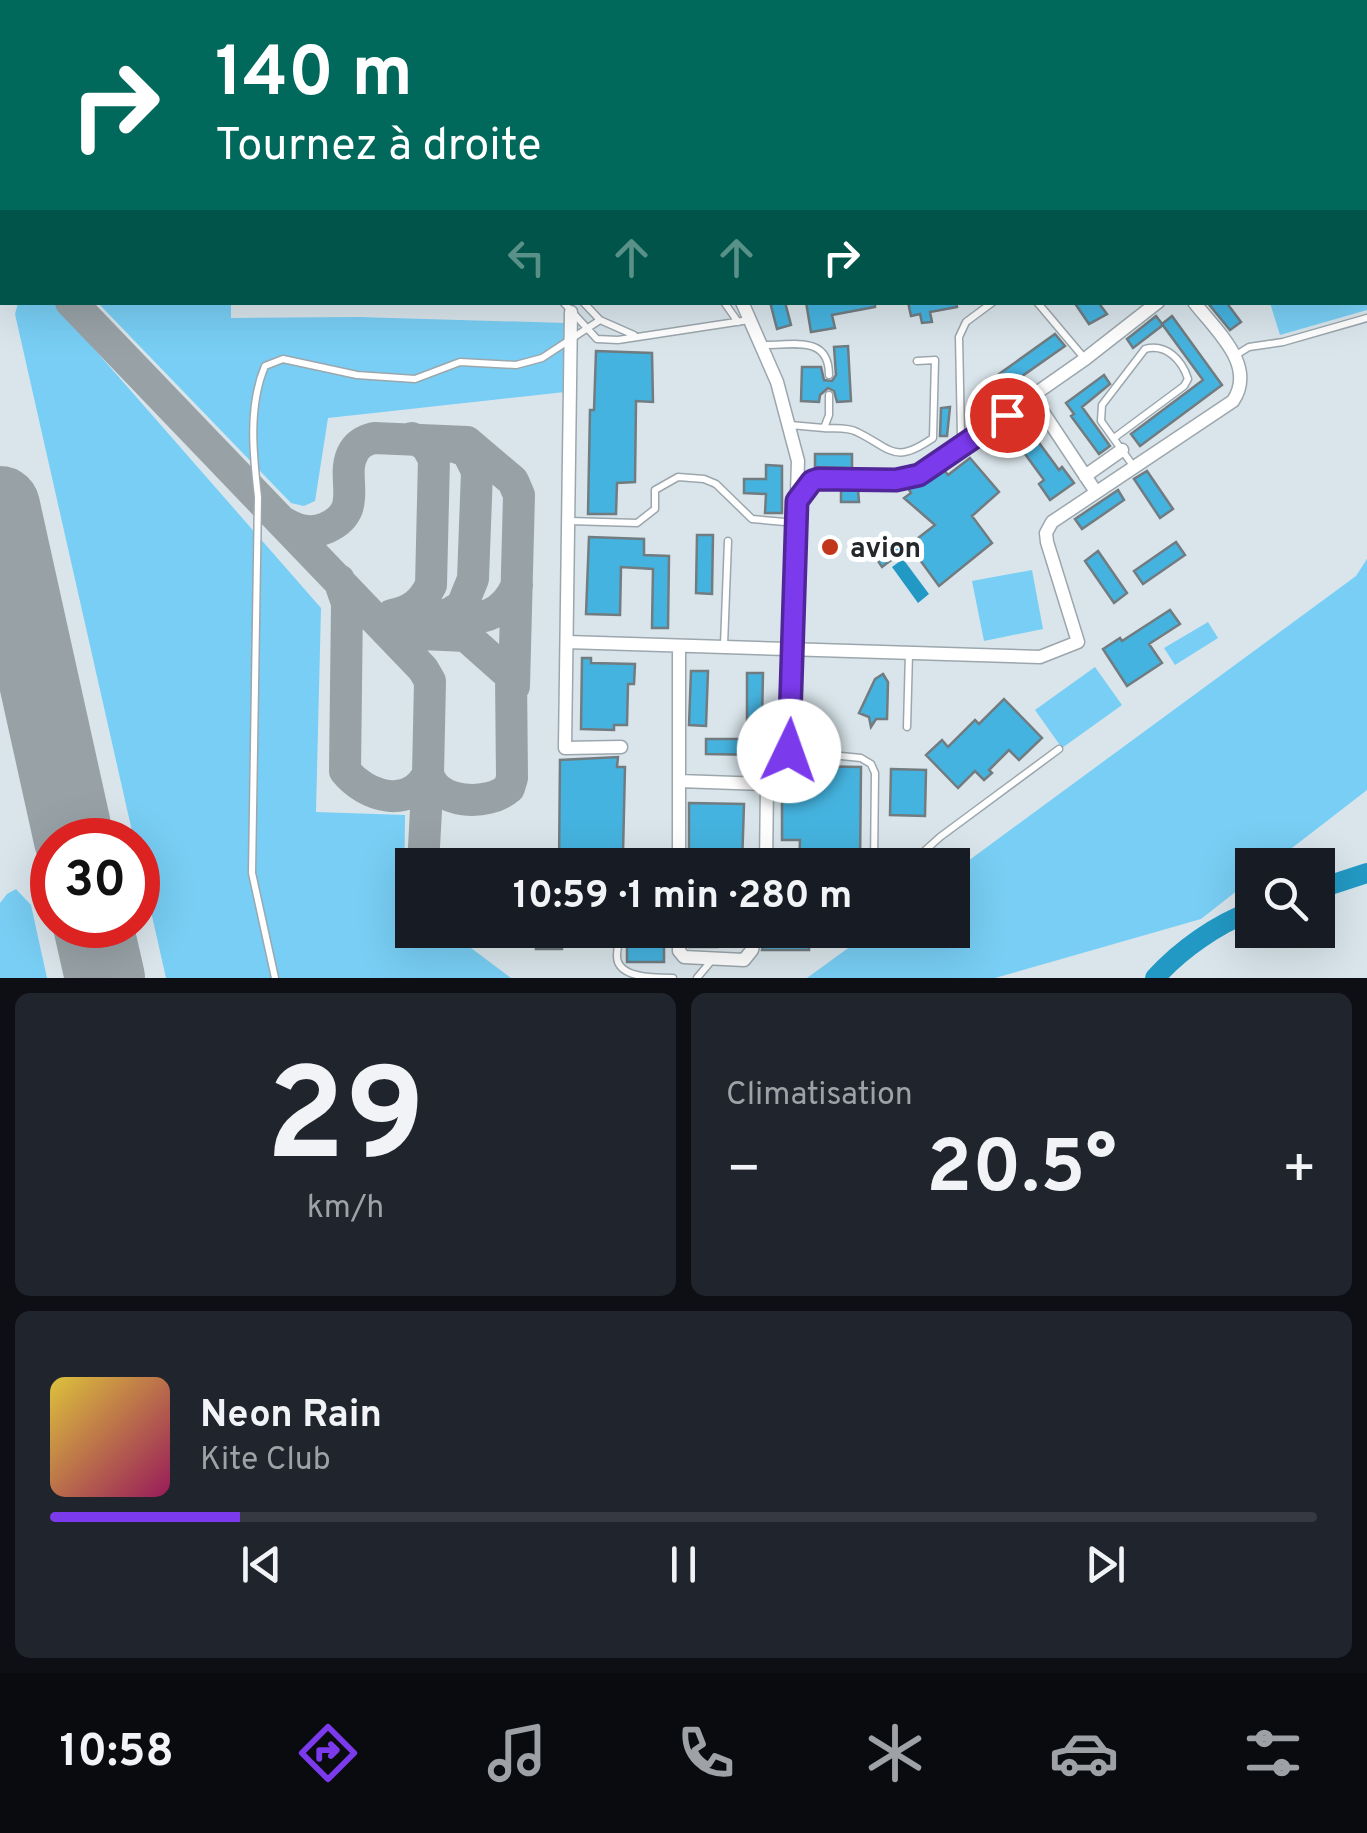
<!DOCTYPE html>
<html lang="fr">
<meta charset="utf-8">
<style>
:root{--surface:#171b24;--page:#20242c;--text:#f1f3f6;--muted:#9ea1a6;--line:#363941;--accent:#7c3aed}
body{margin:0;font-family:Overpass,sans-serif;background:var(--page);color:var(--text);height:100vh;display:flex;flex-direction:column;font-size:38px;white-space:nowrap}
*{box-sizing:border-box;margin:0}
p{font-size:32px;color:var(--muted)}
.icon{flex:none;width:55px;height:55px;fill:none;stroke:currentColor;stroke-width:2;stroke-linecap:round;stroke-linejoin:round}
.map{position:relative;height:978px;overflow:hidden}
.details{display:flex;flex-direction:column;gap:15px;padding:15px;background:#0d0f14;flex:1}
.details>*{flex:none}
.banner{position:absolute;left:0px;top:0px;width:1368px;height:305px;box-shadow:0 10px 40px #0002;background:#00695c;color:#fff;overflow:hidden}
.fabs{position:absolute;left:1235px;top:848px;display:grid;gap:20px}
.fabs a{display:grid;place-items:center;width:100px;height:100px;border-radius:0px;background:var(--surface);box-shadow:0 10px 40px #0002;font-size:50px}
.speed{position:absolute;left:30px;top:818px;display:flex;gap:20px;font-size:50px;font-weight:700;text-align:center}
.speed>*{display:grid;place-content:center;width:130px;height:130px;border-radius:50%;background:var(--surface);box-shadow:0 10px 40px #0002;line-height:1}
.speed .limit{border:15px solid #d22;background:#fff;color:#111}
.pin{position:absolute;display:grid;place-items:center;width:85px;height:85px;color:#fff;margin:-42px;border:5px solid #fff;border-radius:50%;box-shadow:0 2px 10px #0007}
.me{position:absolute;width:110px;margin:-55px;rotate:3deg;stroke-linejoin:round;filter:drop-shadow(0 0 8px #0008)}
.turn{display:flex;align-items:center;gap:35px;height:210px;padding:0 50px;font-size:45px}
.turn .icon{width:130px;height:130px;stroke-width:2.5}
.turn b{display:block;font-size:70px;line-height:85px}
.lanes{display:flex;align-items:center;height:95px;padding:0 50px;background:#0003;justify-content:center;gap:50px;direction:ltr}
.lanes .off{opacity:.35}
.big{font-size:75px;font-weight:700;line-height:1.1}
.details .tile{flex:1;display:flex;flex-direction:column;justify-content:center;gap:15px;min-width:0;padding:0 35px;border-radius:15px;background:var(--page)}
.details .dial{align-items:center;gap:0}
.dial b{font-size:130px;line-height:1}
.song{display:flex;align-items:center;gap:30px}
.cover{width:120px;height:120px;border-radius:15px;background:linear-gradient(135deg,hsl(50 70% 55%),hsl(330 70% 35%))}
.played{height:10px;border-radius:5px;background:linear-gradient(90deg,var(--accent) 15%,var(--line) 15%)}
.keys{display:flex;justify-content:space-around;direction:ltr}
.heat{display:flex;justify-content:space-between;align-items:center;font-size:55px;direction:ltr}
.details .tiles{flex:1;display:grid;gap:15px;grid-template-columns:1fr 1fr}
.tile:last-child{grid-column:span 2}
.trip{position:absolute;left:395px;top:848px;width:575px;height:100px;border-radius:0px;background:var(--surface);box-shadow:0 10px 40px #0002;font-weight:700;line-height:100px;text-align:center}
.menu{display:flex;height:160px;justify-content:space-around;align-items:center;background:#090b0e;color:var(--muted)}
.menu .icon{width:70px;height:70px}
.menu .selected{color:var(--accent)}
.menu b{font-size:45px;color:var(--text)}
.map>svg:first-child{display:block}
.green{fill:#78cef4}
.water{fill:#2299c4}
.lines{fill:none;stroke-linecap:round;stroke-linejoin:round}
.river{stroke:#2299c4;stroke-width:20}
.taxiway{stroke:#98a2a6;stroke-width:32}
.runway{stroke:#98a2a6;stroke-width:80}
.building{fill:#45b3df;stroke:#717c81;stroke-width:2.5}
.lane-casing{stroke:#9ca7ad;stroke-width:9}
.street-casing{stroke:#9ca7ad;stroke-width:15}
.lane{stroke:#fff;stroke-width:6}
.street{stroke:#fff;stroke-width:12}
.route-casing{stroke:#51269a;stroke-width:25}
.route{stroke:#7c3aed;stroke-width:18}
.poi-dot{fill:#c2371c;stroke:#fff;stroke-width:4}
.labels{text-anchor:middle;stroke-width:10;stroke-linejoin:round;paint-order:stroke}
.poi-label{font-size:28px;font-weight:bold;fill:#24282a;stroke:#fff;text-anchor:start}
</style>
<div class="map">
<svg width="1367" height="978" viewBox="0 0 1367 978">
<rect width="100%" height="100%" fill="#d9e5eb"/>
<path class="green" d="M1231,0H1367V310L1280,335L1270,303L1365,302V2Z
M18,303H54L321,608L316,812L405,815L404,897L412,904V930H447L511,978H166L138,854V840H134L15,314Z
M98,303H231V318L358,317L566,323L574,391L328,418L315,501L304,506L291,503Z
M1367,559V790L1270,865H1252V879L1201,919L995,978H807L873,930H952L953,872L1356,576Z
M1032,570L1043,629L984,641L972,581Z
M1208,622L1218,638L1175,665L1164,648Z
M1095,667L1122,705L1062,748L1035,710Z
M16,889L31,905L47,978H0V903L7,894Z"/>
<path class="water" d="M903,559L929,594L918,603L892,567Z"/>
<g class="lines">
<path class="river" d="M1318,889L1367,873
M1155,978C1180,950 1217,924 1252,911"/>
<path class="taxiway" d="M288,0V2
M170,2L173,0
M347,2L350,0
M413,2V0
M0,119L2,120
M0,159L2,157
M0,228L2,231
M71,302L423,669L430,681L428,774C410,810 366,797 345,771L347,603L339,580
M281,521C296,530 309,535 326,528C367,510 338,477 354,451C358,444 366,440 374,438L467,442L513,481L519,495L514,686
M392,615C412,611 422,603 431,585L434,459L426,445L412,438
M431,617L449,614L462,606L473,579L477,471L467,451L455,447
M437,617C473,618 500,624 517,585
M382,625L399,633L466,636L511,676L512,778L509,788C487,807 437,804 428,774
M423,865L428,774"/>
<path class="runway" d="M0,506L74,840
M93,925L105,978"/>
</g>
<path class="building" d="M770,302H785L791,325L777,329Z
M806,302H875V307L832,315L835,328L811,332Z
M908,302H956L957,307L930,312L932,322L922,323L920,314L911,316Z
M1074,302H1098L1107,314L1089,324Z
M1207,302H1226L1241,322L1230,330Z
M1156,316L1163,325L1133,348L1127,339Z
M1172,316L1222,385L1140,446L1131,434L1203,380L1162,324Z
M1055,334L1065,346L1008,386L999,374Z
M848,346L851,401L837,402L834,391L828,388L820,395L819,402L801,401L802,367H821L824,380L832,381L836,375L834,347Z
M596,351L652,353L653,402L636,401L635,482L617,483L616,514H588L590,410H594Z
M1104,375L1110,384L1082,407L1110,446L1099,454L1071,416L1074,414L1066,403Z
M950,407L947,436H940L941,408Z
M1027,412L1033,420L1026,425L1059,470L1062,467L1074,483L1050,500L1039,484L1044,480L1012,436L996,447L989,438Z
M815,454H852V468L815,467Z
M970,458L999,492L972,516L992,543L939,586L909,545L935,525L904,498L911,493L908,488L924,484L944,470L948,475Z
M766,465L782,466V513H765L766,494L744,493V479H766Z
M1147,471L1173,509L1160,518L1134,479Z
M841,489L858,490L859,502H841Z
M1118,490L1124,500L1082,529L1075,519Z
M697,535H713L712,594L696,593Z
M589,537L644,539V555L669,556L668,628H652L653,569L621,567L620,615L586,614Z
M894,540L902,552L882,567L874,555Z
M1176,542L1185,555L1143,584L1134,571Z
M1098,551L1127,593L1114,603L1085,561Z
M1170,610L1180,624L1149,644L1162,663L1127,686L1103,649L1120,638L1122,641Z
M582,658H591V663L635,664L634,684H628L627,725H614V730L581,729Z
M691,671H708L706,726L689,725Z
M747,673H763L762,721H747Z
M883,674L888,682L887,719H876L871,727L869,717L859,713L875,679Z
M1004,699L1042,738L1019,760L1009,750L989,770L992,773L984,780L975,771L958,788L926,755L942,740L948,747L975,720L979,724Z
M706,739H762V755L706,754Z
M618,757L617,767H625L623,853L603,852V865H559L560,760Z
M801,766L861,767L860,865H799L800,840H782V793H801Z
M891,769L926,770L925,816L890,815Z
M689,803L744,804L742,865H689Z
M537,930H563L562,949H536Z
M627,930H669V946H664V962H627Z
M689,930H718L717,947H689Z
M766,932H809V950H762Z"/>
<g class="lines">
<g class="lane-casing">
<path id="lane" d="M590,1L612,2
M566,2V0
M563,302L597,339L618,340L749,320
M583,302L600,320L634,335
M724,302L738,322
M1037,302L1085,359
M762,345C792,346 829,334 829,375
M1236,355L1249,347L1283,342L1367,318
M790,425L824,428L829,415V395
M824,428C835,429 848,427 857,432C892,449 894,465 933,438L935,360L917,361
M1114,438L1184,386L1188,379C1182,360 1166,343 1145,349L1102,405L1101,421L1134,467
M964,443L961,436L959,337L966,322L993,302
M569,521L637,523L655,509V490L678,477L704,479L716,484L752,519L796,523
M724,645L728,541
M907,727L909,653
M791,751L861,758L871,764L875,773L874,865
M620,865L621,863
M909,865L940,837L1059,749
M620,930C620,939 617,947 617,956C617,978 653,978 673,978
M275,978L252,873L258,497C253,454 248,406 265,366L283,359L357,375L415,379L460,362L516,365L542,358L600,320
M697,978L712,960"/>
</g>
<g class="street-casing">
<path id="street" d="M871,0L872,2
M1139,2L1146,0
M742,302L777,382L798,461L789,751L767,784L766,865
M571,312L565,748L621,747
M1033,397L1096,492
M1085,476L1122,450
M797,501L812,481L818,479L896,480L919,475L1085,359L1158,302
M567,642L1040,657L1078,642L1047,542L1046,533L1052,522L1233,401C1257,365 1216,331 1194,302
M679,646V865
M679,781L767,784
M679,930V951L684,957L744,960L752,950L756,930"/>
</g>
<use href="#lane" class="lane"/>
<use href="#street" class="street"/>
</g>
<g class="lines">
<g class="route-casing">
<path id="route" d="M789,751L797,501L812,481L818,479L896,480L919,475L1007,415"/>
</g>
<use href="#route" class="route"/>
</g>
<circle class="poi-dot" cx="830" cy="547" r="10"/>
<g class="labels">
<g class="poi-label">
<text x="850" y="557">avion</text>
</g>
</g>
</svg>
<div class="fabs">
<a><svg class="icon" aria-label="search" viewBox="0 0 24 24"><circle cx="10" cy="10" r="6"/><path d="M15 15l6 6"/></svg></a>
</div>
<div class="speed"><div class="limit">30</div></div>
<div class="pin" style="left:1007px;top:415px;background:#d93025"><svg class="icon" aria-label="arrive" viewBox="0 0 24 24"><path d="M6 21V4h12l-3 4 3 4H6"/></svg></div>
<svg class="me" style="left:789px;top:751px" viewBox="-20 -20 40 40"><circle r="19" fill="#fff"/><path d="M0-13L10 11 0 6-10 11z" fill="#7c3aed"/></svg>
<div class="trip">10:59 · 1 min · 280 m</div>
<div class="banner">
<div class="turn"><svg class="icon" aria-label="right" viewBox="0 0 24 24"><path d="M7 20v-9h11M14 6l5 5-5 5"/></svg><div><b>140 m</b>Tournez à droite</div></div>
<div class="lanes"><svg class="icon off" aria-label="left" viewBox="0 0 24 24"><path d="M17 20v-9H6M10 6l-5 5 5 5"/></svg><svg class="icon off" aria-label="ahead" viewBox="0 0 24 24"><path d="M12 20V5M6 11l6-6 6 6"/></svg><svg class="icon off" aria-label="ahead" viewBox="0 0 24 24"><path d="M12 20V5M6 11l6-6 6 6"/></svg><svg class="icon" aria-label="right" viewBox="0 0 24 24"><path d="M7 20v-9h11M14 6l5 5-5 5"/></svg></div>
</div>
</div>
<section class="details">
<div class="tiles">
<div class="tile dial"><b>29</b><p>km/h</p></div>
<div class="tile"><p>Climatisation</p>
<div class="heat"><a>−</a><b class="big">20.5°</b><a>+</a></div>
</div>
<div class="tile">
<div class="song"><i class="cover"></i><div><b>Neon Rain</b><p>Kite Club</p></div></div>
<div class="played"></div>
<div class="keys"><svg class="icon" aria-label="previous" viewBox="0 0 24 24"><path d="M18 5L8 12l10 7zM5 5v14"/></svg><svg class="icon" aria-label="pause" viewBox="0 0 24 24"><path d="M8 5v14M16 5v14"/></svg><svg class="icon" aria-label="next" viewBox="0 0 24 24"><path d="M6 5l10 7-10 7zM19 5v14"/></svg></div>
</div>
</div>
</section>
<nav class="menu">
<b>10:58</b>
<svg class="icon selected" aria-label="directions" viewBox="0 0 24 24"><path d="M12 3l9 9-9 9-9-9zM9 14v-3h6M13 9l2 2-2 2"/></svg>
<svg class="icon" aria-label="music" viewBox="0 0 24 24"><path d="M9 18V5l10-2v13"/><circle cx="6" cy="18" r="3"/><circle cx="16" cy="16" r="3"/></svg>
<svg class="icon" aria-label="phone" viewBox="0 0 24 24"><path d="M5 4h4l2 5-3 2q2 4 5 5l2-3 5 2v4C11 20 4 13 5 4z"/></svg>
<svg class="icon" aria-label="climate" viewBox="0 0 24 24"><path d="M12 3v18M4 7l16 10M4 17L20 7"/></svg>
<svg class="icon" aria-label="car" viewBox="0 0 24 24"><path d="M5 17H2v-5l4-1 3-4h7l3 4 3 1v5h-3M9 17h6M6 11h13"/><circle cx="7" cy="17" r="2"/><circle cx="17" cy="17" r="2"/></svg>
<svg class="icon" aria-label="filters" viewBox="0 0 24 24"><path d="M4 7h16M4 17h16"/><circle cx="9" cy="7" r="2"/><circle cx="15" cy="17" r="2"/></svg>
</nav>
